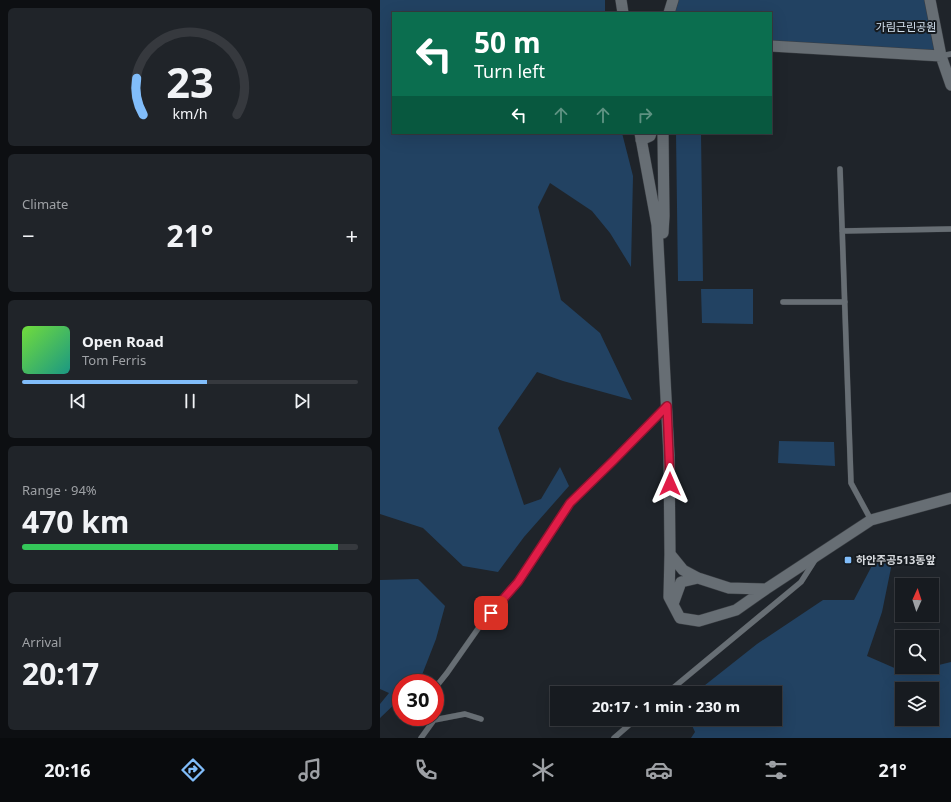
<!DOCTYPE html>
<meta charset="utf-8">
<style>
:root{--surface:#171b20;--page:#202429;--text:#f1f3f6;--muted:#9ea1a5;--line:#36393e;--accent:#81bdfa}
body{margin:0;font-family:"Noto Sans","Noto Sans KR",sans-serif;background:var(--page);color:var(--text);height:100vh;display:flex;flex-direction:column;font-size:15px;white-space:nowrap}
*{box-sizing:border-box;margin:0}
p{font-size:13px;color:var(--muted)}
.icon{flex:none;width:22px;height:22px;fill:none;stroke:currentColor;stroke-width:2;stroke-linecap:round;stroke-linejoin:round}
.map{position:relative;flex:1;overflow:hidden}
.details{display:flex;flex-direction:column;gap:8px;padding:8px;background:#0d0f12;width:380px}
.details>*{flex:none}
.hud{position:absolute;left:12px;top:12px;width:380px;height:122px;border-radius:0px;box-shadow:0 4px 16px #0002,0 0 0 1px var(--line);background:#0b6e4f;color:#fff;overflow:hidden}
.needle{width:26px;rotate:3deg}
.buttons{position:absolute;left:515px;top:578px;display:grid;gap:8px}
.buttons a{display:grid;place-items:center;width:44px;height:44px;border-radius:0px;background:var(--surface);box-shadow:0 4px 16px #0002,0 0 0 1px var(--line);font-size:20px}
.speed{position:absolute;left:12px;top:674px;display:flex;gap:8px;font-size:20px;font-weight:700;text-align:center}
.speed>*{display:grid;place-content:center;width:52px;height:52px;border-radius:50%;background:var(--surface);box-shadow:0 4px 16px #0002,0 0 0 1px var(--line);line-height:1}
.speed .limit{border:6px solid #d22;background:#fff;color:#111}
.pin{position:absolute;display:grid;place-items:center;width:34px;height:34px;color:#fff;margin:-17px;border-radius:8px;box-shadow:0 2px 6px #0006}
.me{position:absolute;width:44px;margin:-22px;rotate:0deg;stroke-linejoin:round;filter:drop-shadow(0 0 3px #0008)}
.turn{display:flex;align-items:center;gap:14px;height:84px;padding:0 16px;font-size:18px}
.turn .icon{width:52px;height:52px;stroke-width:2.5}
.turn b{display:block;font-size:28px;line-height:34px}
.lanes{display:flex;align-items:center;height:38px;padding:0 16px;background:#0003;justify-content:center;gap:20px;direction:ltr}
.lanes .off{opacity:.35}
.big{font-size:30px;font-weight:700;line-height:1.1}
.details .widget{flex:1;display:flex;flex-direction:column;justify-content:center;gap:6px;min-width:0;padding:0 14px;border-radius:6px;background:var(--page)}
.details .dial{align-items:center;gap:0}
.dial svg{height:104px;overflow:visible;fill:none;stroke:var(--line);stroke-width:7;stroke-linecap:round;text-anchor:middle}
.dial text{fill:var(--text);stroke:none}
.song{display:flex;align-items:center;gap:12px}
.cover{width:48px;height:48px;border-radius:6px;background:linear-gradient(135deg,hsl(100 70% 55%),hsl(170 70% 35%))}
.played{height:4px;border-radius:2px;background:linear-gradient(90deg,var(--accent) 55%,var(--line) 55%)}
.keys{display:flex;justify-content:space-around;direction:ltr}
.heat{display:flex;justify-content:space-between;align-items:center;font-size:22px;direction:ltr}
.charge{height:6px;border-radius:3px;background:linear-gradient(90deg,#34c759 94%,var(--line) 0)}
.trip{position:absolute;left:170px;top:686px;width:232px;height:40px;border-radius:0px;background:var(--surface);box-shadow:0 4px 16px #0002,0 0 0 1px var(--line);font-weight:700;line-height:40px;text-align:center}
.dock{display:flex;height:64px;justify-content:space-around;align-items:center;background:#090b0d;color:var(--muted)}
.dock .icon{width:28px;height:28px}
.dock .selected{color:var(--accent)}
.dock b{font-size:18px;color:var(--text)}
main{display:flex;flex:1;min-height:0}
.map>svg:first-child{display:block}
.green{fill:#224262;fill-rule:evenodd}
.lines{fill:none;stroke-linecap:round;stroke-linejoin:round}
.service-casing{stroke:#3a3e43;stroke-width:6}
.minor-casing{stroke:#3a3e43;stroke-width:12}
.service{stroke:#676e74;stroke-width:5.5}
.minor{stroke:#676e74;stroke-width:11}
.route-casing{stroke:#92132f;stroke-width:10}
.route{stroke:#e11d48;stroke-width:7}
.poi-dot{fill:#81bdfa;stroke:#161b20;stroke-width:1.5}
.labels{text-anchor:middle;stroke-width:4;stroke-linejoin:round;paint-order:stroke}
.park-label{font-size:11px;fill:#d4e2f0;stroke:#161b20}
.poi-label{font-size:11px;font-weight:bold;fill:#d6d9dd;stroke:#161b20;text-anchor:start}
</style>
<main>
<section class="details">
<div class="widget dial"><svg viewBox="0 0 100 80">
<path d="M14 69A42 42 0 1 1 86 69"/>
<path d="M14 69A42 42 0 0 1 9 41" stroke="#81bdfa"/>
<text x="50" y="56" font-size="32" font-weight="700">23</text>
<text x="50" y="72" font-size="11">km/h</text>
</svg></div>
<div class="widget"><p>Climate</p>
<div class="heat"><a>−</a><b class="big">21°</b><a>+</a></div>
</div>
<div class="widget">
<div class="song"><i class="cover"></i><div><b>Open Road</b><p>Tom Ferris</p></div></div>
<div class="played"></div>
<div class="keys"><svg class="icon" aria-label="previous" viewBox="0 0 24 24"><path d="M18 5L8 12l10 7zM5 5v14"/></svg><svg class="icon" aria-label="pause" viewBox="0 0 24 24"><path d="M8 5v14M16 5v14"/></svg><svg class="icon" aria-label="next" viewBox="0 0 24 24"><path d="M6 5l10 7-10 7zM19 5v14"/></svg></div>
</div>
<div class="widget"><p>Range · 94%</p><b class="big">470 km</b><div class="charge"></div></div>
<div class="widget"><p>Arrival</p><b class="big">20:17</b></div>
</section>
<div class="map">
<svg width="571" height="738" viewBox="0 0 571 738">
<rect width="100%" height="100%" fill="#1f242a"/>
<path class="green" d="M0,0H225V13H13V133H242L253,176L251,267L230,233L212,211L170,183L158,207L181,300L220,333L252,400L183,381L157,372L118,428L144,505L161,499L180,467L189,486L144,537L118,572L83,566L43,528L0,514Z
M294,0H550L561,56L391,46V13H292Z
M296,133H321L323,281H298Z
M321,289H373V324L322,323Z
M399,441L454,442L455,466L398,463Z
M497,556L512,563L502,612L487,656L526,673L571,662V738H311L315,732L309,719H395V693H315L377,644L443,600H474ZM522,689H552V719H522Z
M38,579L65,606L56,639L40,680L37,683H21V698L0,718V704L9,693L0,689V580Z"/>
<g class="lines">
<g class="service-casing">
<path id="service" d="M561,56L571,54
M460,169L471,483L491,520
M462,231L571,229
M403,302H465
M55,688L67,673L102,623L138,582L190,503L233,461L287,406
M287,693L421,582L435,560
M54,717V720L85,714L101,719
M41,738L54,720
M234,738L256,719"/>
</g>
<g class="minor-casing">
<path id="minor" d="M241,0L243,13
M550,0L561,56L571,85
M289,13L293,0
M391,46L561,56
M260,133L277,225L289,455L290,554L289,597L300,618L319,621L356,610L386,589L491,520L571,498
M261,140L270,136L271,133
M283,233L284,216L283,133
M290,554L303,570L318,578L349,588L386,589
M293,604L301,582L318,578"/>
</g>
<use href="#service" class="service"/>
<use href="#minor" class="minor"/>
</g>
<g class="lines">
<g class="route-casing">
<path id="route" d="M111,613L138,582L190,503L233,461L287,406L289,455L290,484"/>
</g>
<use href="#route" class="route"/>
</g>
<rect class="poi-dot" x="464" y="556" width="8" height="8" rx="2"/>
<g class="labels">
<g class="park-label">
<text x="526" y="31">가림근린공원</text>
</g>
<g class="poi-label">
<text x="476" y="564">하안주공513동앞</text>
</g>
</g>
</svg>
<div class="buttons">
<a><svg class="needle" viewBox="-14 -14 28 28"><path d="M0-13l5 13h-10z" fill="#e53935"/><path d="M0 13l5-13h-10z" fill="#9ea1a5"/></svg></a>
<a><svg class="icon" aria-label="search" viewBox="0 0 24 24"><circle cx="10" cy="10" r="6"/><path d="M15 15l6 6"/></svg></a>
<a><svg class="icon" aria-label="layers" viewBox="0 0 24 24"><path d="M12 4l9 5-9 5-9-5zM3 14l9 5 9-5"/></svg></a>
</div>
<div class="speed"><div class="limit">30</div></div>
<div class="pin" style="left:111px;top:613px;background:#d93025"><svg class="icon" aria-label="arrive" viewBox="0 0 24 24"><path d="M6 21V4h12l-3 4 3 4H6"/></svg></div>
<svg class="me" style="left:290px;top:484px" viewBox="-20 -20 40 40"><path d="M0-17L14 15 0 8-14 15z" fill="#e11d48" stroke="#fff" stroke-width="4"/></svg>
<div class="trip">20:17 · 1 min · 230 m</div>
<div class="hud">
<div class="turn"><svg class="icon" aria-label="left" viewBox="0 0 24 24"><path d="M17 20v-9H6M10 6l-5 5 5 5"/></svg><div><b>50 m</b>Turn left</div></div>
<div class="lanes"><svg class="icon" aria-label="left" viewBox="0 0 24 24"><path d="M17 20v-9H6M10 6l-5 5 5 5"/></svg><svg class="icon off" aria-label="ahead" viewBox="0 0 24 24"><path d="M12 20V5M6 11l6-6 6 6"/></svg><svg class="icon off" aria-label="ahead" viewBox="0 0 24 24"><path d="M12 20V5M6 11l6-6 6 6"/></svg><svg class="icon off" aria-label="right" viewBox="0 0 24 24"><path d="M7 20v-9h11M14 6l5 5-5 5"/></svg></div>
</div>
</div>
</main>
<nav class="dock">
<b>20:16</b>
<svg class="icon selected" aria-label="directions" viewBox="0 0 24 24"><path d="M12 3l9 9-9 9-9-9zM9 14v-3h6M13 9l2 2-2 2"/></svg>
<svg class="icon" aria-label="music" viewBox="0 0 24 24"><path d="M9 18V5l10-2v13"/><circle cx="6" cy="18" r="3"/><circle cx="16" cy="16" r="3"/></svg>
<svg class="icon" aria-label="phone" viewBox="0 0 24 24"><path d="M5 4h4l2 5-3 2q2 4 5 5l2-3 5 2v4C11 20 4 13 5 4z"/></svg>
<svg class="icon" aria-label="climate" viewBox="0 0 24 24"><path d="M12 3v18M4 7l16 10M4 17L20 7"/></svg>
<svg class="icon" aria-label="car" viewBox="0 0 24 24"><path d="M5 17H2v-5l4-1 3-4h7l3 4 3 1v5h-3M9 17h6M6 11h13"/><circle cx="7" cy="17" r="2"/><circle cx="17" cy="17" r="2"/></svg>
<svg class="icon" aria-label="filters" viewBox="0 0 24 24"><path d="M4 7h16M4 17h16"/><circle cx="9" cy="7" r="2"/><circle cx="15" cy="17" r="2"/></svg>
<b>21°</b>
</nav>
